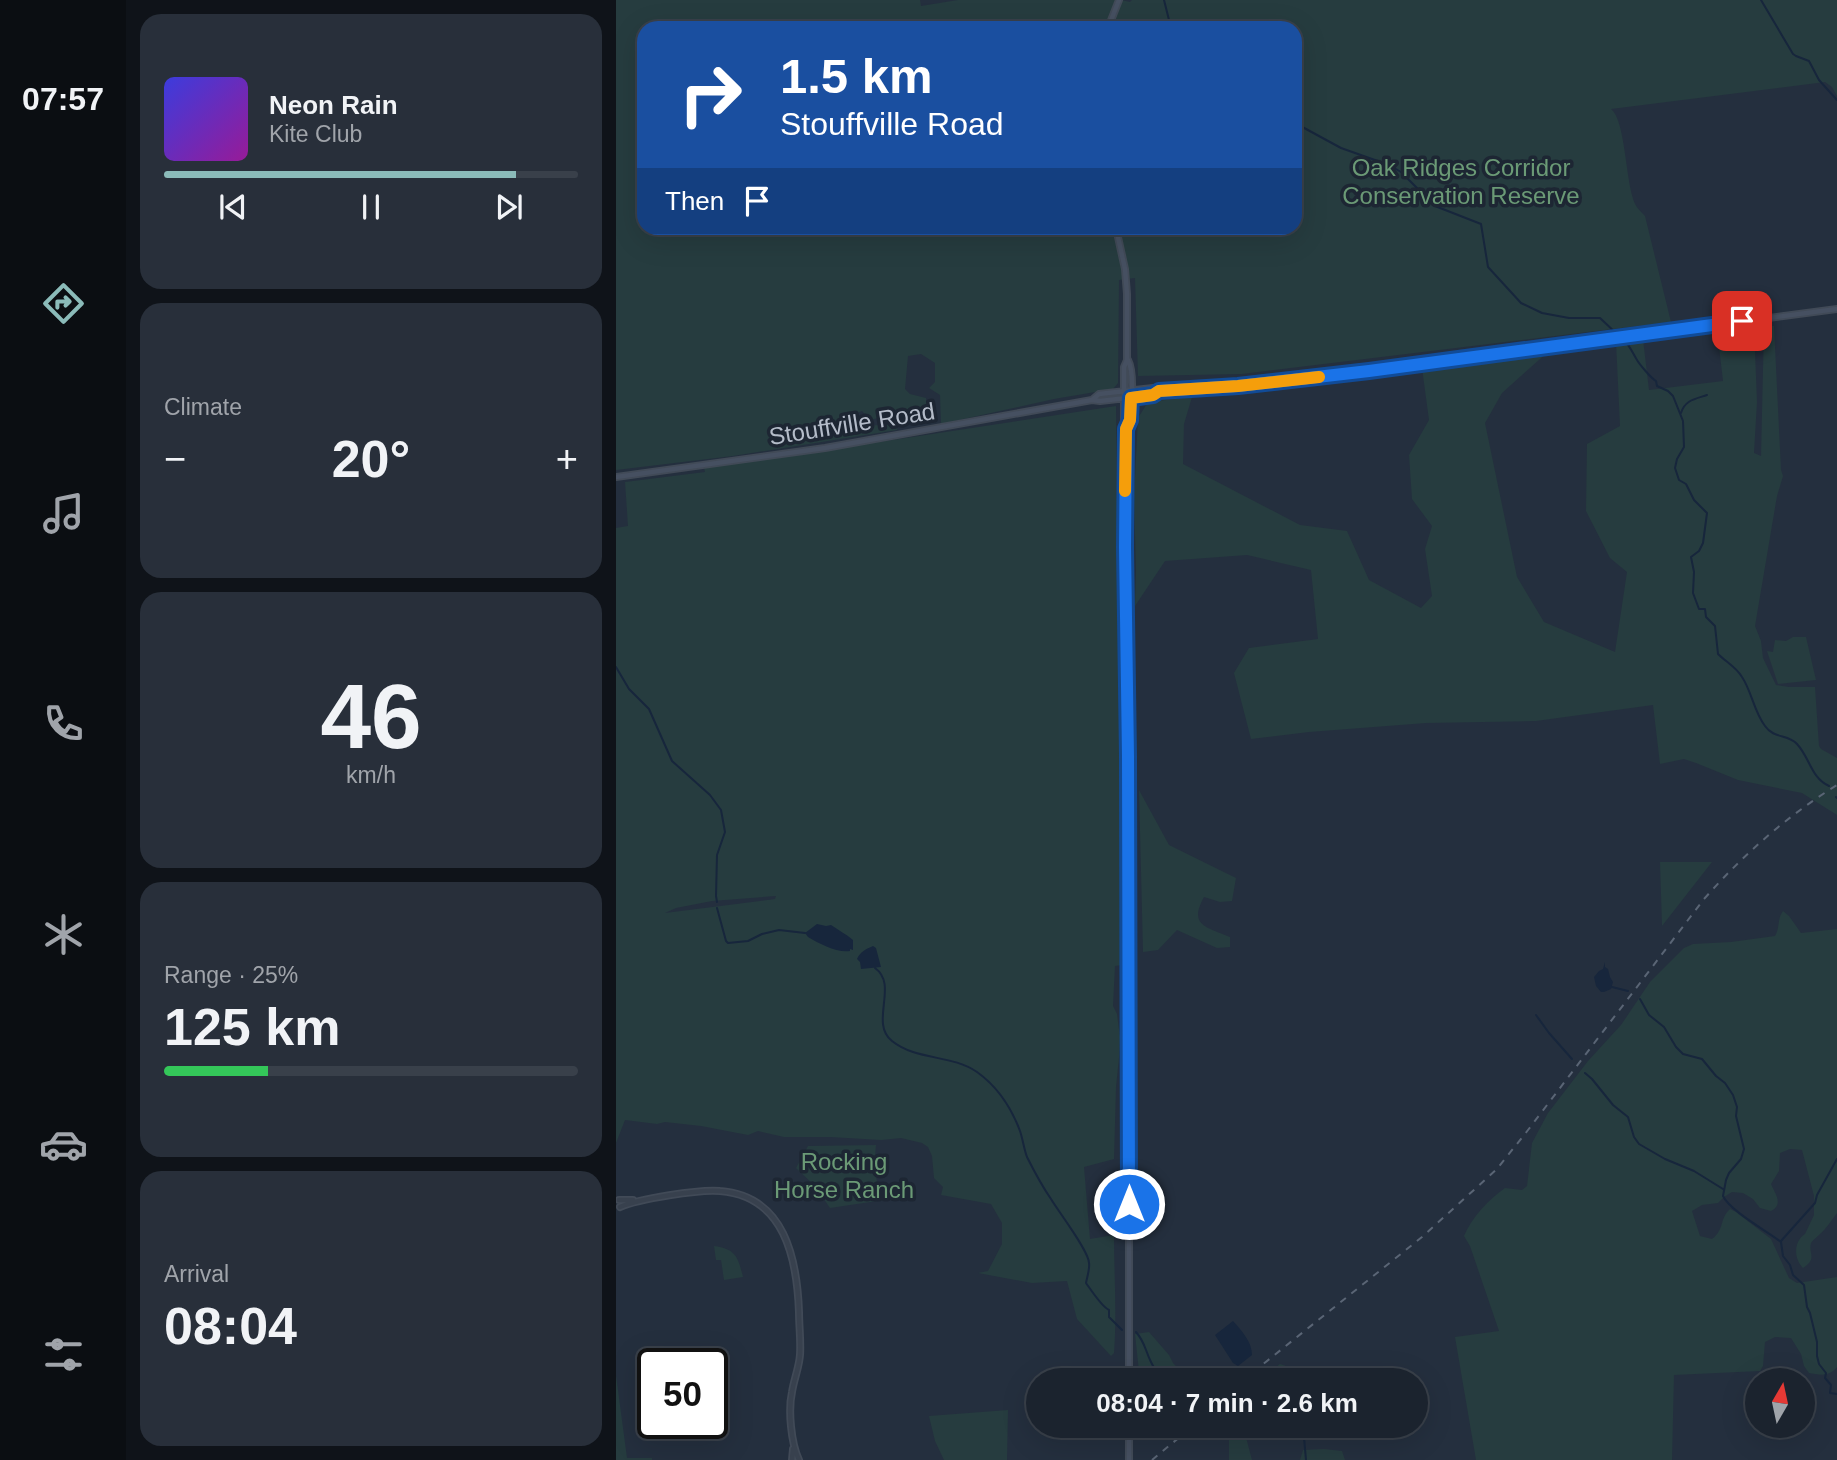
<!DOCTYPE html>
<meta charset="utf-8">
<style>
:root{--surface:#1b232e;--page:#282f3a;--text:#f1f3f6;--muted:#a0a4aa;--line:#39404a;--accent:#8bbbb9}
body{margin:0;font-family:Helvetica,sans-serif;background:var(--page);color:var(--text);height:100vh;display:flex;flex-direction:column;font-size:26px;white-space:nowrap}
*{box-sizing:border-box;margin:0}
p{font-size:23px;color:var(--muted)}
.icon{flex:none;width:38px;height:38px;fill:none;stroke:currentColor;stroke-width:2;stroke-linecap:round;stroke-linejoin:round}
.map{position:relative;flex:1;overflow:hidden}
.panel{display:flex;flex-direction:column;gap:14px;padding:14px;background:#0f1319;width:490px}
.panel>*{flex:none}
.banner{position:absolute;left:21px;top:21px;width:665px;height:214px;border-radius:21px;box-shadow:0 7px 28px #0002,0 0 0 2px var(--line);background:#1a4fa0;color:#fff;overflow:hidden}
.needle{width:46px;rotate:9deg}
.tools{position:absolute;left:1129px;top:1368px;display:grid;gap:14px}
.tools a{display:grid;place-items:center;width:70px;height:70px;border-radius:50%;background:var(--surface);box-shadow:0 7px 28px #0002,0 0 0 2px var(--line);font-size:35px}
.speed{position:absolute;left:21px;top:1348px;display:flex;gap:14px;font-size:35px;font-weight:700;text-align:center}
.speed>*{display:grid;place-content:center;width:91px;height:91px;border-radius:50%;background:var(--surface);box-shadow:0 7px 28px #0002,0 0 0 2px var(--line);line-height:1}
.speed .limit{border:4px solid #111;border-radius:10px;background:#fff;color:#111}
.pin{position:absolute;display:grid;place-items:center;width:60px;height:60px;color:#fff;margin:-30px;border-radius:14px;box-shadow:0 4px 10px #0006}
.me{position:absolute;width:77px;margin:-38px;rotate:0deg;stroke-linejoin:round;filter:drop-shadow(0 0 5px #0008)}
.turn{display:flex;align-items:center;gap:24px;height:147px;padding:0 28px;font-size:32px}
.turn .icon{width:91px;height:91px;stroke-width:2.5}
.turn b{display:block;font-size:49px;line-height:60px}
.then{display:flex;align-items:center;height:66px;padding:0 28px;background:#0003;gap:14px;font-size:26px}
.big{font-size:52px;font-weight:700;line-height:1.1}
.panel .tile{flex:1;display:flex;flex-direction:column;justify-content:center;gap:10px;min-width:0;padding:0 24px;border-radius:21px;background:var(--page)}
.panel .dial{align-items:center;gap:0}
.dial b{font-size:91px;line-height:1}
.song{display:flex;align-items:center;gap:21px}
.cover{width:84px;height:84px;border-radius:10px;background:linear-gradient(135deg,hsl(240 70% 55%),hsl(300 70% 35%))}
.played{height:7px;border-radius:4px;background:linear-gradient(90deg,var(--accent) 85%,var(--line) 85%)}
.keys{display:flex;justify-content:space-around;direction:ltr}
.heat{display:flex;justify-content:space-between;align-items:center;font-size:38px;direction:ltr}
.charge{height:10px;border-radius:5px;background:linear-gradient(90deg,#34c759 25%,var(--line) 0)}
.trip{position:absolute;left:410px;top:1368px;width:402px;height:70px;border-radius:35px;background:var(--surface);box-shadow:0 7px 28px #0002,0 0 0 2px var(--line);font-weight:700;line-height:70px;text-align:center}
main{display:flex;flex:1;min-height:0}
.tabs{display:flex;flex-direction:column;width:126px;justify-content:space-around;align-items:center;background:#0b0e12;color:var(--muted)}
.tabs .icon{width:49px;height:49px}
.tabs .on{color:var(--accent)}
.tabs b{font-size:32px;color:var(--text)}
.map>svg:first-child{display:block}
.green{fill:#263c3f;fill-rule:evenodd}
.water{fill:#17263c}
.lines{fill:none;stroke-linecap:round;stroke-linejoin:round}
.stream{stroke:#17263c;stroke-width:2}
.tertiary-casing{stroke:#414a57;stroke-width:8}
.secondary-casing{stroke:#414a57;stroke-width:8}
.tertiary{stroke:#38414e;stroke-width:4.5}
.secondary{stroke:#465061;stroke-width:4.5}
.rail{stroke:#5a6575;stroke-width:2;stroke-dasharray:7 7;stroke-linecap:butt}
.route-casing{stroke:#114b97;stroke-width:18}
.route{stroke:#1a73e8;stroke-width:12}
.slow{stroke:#f59e0b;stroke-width:12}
.labels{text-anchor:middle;stroke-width:7;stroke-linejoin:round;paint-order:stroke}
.park-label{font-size:24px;fill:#6b9a76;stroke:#1d2633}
.street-label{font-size:24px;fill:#b4bcc9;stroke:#1d2633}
</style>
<main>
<nav class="tabs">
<b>07:57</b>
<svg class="icon on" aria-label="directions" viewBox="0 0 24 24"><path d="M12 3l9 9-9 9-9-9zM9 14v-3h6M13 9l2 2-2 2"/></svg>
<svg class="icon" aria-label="music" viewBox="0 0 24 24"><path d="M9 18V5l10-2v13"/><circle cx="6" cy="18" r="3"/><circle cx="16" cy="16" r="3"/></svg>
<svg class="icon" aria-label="phone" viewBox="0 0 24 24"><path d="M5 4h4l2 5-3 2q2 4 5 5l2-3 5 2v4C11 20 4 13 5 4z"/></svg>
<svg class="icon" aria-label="climate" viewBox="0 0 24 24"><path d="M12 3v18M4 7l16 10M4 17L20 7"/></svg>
<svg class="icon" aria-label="car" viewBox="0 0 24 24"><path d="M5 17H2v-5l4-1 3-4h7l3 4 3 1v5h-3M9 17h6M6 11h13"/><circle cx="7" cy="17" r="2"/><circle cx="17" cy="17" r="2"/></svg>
<svg class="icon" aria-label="filters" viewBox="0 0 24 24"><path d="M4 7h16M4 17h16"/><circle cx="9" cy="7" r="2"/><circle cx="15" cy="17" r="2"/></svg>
</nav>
<section class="panel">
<div class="tile">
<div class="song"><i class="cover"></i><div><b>Neon Rain</b><p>Kite Club</p></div></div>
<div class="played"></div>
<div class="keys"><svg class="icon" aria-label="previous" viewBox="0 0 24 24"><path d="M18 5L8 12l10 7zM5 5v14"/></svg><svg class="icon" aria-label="pause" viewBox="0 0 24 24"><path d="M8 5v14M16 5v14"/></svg><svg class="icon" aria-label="next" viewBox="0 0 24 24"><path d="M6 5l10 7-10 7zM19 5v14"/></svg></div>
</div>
<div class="tile"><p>Climate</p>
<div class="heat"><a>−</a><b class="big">20°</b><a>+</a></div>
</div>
<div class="tile dial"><b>46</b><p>km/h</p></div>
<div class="tile"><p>Range · 25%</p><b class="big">125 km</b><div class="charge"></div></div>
<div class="tile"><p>Arrival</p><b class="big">08:04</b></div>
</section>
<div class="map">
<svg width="1221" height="1460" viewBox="0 0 1221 1460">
<rect width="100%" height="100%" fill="#242f3e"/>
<path class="green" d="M0,0H304L305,6L342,0H505L514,2L516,0H1221V96L1216,87L1209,82L995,109C1010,121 1009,181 1019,204C1021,208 1025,212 1029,216L1055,322L626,374L522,376L519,278L503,280L502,383L497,389L438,399L325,424L324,395L313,388L319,382V363L305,354L292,356L289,389L294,394L310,398L311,406L254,420L246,411L239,414L246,426L282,424L281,430L117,456L0,470ZM28,28H679V228H28Z
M1148,325L1158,326L1165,470L1167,476L1161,496L1139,626L1145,641L1147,658L1160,685L1173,687H1199L1203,746L1205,749L1221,758V815L1186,793L1122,780L1080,763L1068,759L1044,764L1037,705L920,721L810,723L693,732L635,739L618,673L633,648L702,639L695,570L631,555L549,561L519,606L520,570L518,497L522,418L532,402L576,397L568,424L567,464L684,525L731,531L753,580L805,608L816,596L809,549L816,526L796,499L793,455L813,420L806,368L933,351L886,393L869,423L901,577L928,622L999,652L1011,572L994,558L970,511L971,444L1004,426L1000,342L1027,339L1033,390L1107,381L1101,330L1138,326L1141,402L1138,453L1145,456Z
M500,406L506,965L499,966L497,1006L501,1014L504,1037L503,1058L500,1087L498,1159L468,1167L474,1239L498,1235C498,1274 501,1314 498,1353L495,1356L461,1319L451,1281L416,1283L362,1273L372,1271L386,1244V1223L375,1204L325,1195L327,1187L318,1178L316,1156L312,1147L306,1143L285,1138L265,1140L214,1137H168L142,1131L132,1135L85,1126L49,1122L41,1124L9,1120L0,1143V528L12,526L9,482L89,472L88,467L290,438ZM160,896L159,899L49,913L60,908L96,901Z
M1177,637H1190L1200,680L1162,684L1151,651L1157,652L1159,640L1170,641Z
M523,790L553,845L620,878L616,901L604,902L588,897C572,926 591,927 614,937V947L601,948L561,930L542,950L527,952Z
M1044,862H1096L1046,926Z
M1167,911L1173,916L1185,933L1221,929V1213C1215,1221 1210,1229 1203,1235C1201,1237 1196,1241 1195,1243C1192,1254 1202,1258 1187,1268C1177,1258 1178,1241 1189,1234L1198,1215V1196L1186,1150L1174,1149L1164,1153L1163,1171L1155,1184C1159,1194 1168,1204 1155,1211L1144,1208L1137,1199L1127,1193L1116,1192L1108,1197L1102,1203L1086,1205L1076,1211L1084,1236L1096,1239C1109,1229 1103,1219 1114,1209L1120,1212L1155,1239L1173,1278L1181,1283L1221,1277V1367C1213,1377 1204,1375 1193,1373L1188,1366L1185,1354L1175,1338L1159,1337L1149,1342L1147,1366L1144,1371L1058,1375L1056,1460H860L839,1337L883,1331L854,1246L848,1236C856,1217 872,1200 889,1188L906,1190L911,1186L916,1143L932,1113L972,1061L1005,1025L1034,982L1068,948L1077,944L1115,942L1159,936C1164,928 1161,919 1167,911Z
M260,1145C258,1169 258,1178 268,1200L214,1208L199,1186L180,1168L192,1146Z
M98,1246C120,1249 122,1257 127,1277L108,1280L105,1260H100Z
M533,1332L553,1355L557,1363L574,1381H524L519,1334Z
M664,1364L673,1367L679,1381H641Z
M0,1375L11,1458H36V1460H0Z
M392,1410L391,1460H328L319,1441L313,1416Z
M613,1426H627L636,1460H613Z
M708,1449L726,1451L729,1460H684L687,1450Z"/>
<path class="water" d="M201,924L210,926L215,925C222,930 230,934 237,940V950L234,949V951C221,953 204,944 192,937L189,933Z
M257,946L260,948L265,967L245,969L244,962L241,959C244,952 250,949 257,946Z
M989,962V967L992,969L994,977L997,982L995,989L988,992H985L980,986L978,977L983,971L987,969Z
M617,1321C626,1331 636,1342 636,1355L622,1366L617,1363L599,1335Z"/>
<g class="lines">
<path class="stream" d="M548,0L553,20L561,28
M1145,0L1177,54L1180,56L1193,61L1203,80L1221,100
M679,123L725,148L773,165L785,172L819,206L865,224L872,267L905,303L926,313L953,318H984L1002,335
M1008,340C1014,346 1016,352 1021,360C1024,365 1035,378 1040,381L1041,386L1052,391L1057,396L1067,421L1068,447L1061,459L1059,468L1063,480L1070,484L1078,500L1091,513L1087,543L1083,551L1075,557L1078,572L1077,593L1083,609H1089L1090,617L1099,626L1102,654C1110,662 1120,667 1126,677C1136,692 1138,712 1149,726C1158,739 1172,734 1181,744C1194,758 1195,778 1213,786
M1065,413C1069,400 1079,399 1091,395
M0,667L13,689L33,709L56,761L94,795L105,810L109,832L101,855L100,896L101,902
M1220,797L1221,798
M101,908L110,941L112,943L132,941L146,934L163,930L189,933
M259,968C283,985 253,1023 276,1041C301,1061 335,1054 361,1072C382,1087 395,1107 404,1131C407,1140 408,1149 411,1157C418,1171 426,1186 435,1199C442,1211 473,1251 473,1263C474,1269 471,1277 470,1283C475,1290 486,1307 493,1310V1317L506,1330
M996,987L1012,991
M1024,999L1033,1015L1048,1027L1060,1047L1067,1054L1086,1059L1100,1076L1109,1083L1117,1095L1121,1107L1120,1116L1128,1149L1125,1159L1113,1173L1110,1180L1107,1196C1114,1211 1151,1231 1165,1242L1167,1256L1174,1265L1177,1275L1188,1285L1191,1307L1194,1313L1201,1342V1356L1203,1364L1210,1373L1209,1378L1215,1385L1214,1393L1221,1394
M920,1015L933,1033L956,1059
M969,1073L976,1079L997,1105L1012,1117L1018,1137L1023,1144L1049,1159L1078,1171L1107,1189
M1165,1241L1199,1203L1201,1195L1221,1159
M520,1332C529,1342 529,1350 535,1362C540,1372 536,1363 543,1370C544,1371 548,1380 548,1381
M687,1426L690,1460"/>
<g class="tertiary-casing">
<path id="tertiary" d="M3,1200H17
M4,1207C22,1199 84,1189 104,1191C169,1196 181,1259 183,1312C183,1326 185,1341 184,1355C183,1368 178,1379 176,1392C172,1410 175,1443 183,1460
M176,1460L177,1449"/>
</g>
<g class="secondary-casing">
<path id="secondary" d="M492,28L503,0
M500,228L509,269L511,294V360L508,367V421L510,429L508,547L513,990V1381
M476,400L483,394L537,388L543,391L622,386L753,371L1221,309
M510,429C516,416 519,373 512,360
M0,477L209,448L476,400L484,401L537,395L543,391
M513,1426V1460"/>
</g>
<use href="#tertiary" class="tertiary"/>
<use href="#secondary" class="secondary"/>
<path class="rail" d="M626,1381L806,1237L881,1169L912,1130L1088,899C1128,854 1171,816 1221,785
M536,1460L577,1426"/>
</g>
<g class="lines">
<g class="route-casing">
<path id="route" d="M513,1204L512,756L509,547L510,429L514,420L515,398L537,395L543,391L622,386L753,371L1126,321"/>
</g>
<use href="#route" class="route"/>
<path class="slow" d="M509,491L510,429L514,420L515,398L537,395L543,391L622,386L703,377"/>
</g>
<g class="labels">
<g class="park-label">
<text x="845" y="176">Oak Ridges Corridor<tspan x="845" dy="28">Conservation Reserve</tspan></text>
<text x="228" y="1170">Rocking<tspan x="228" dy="28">Horse Ranch</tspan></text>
</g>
<g class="street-label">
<text transform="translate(236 424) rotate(-9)" y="8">Stouffville Road</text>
</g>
</g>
</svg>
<div class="tools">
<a><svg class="needle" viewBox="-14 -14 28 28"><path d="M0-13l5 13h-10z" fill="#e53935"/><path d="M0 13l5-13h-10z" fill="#a0a4aa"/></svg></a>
</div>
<div class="speed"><div class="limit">50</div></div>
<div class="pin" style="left:1126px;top:321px;background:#d93025"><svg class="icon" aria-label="arrive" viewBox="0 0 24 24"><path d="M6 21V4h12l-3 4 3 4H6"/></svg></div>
<svg class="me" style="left:513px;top:1204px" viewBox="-20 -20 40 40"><circle r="17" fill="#1a73e8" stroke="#fff" stroke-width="3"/><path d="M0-11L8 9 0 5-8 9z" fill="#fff"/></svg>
<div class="trip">08:04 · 7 min · 2.6 km</div>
<div class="banner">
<div class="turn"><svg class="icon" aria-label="right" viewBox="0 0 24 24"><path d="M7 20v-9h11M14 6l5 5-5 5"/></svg><div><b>1.5 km</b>Stouffville Road</div></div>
<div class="then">Then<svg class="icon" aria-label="arrive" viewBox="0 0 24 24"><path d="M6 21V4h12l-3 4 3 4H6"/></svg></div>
</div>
</div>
</main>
